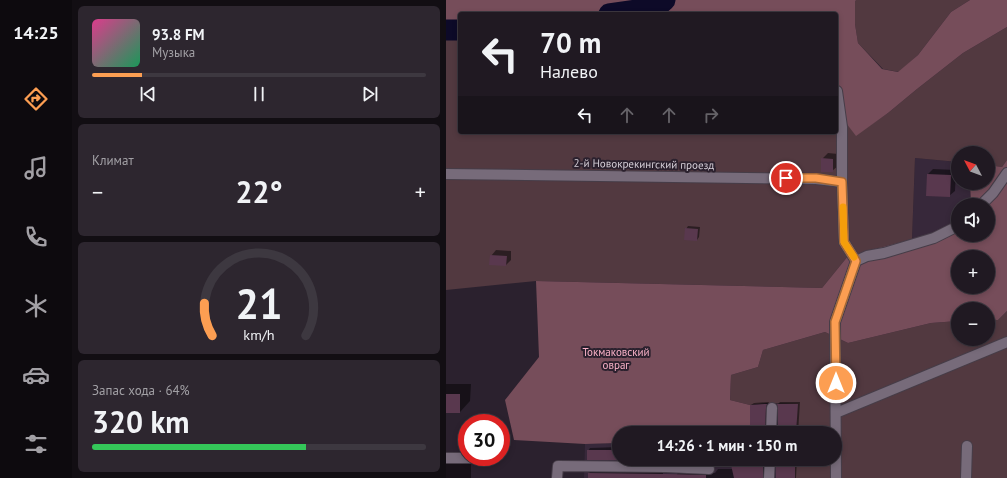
<!DOCTYPE html>
<html lang="ru">
<meta charset="utf-8">
<style>
:root{--surface:#201922;--page:#2d262f;--text:#f1f3f6;--muted:#a2a0a5;--line:#3d3840;--accent:#fc9e52}
body{margin:0;font-family:"PT Sans",sans-serif;background:var(--page);color:var(--text);height:100vh;display:flex;flex-direction:column;font-size:15px;white-space:nowrap}
*{box-sizing:border-box;margin:0}
p{font-size:13px;color:var(--muted)}
.icon{flex:none;width:22px;height:22px;fill:none;stroke:currentColor;stroke-width:2;stroke-linecap:round;stroke-linejoin:round}
.map{position:relative;flex:1;overflow:hidden}
.side{display:flex;flex-direction:column;gap:6px;padding:6px;background:#120e13;width:374px}
.side>*{flex:none}
.guide{position:absolute;left:12px;top:12px;width:380px;height:122px;border-radius:4px;box-shadow:0 2px 6px #0003,0 0 0 1px var(--line);background:#201922;color:var(--text);overflow:hidden}
.needle{width:26px;rotate:311deg}
.controls{position:absolute;left:505px;top:146px;display:grid;gap:8px}
.controls a{display:grid;place-items:center;width:44px;height:44px;border-radius:50%;background:var(--surface);box-shadow:0 2px 6px #0003,0 0 0 1px var(--line);font-size:20px}
.speed{position:absolute;left:12px;top:414px;display:flex;gap:8px;font-size:20px;font-weight:700;text-align:center}
.speed>*{display:grid;place-content:center;width:52px;height:52px;border-radius:50%;background:var(--surface);box-shadow:0 2px 6px #0003,0 0 0 1px var(--line);line-height:1}
.speed .limit{border:6px solid #d22;background:#fff;color:#111}
.pin{position:absolute;display:grid;place-items:center;width:34px;height:34px;color:#fff;margin:-17px;border:2px solid #fff;border-radius:50%;box-shadow:0 1px 4px #0007}
.me{position:absolute;width:44px;margin:-22px;rotate:0deg;stroke-linejoin:round;filter:drop-shadow(0 0 3px #0008)}
.turn{display:flex;align-items:center;gap:14px;height:84px;padding:0 16px;font-size:18px}
.turn .icon{width:52px;height:52px;stroke-width:2.5}
.turn b{display:block;font-size:28px;line-height:34px}
.lanes{display:flex;align-items:center;height:38px;padding:0 16px;background:#0003;justify-content:center;gap:20px;direction:ltr}
.lanes .off{opacity:.35}
.big{font-size:30px;font-weight:700;line-height:1.1}
.side .widget{flex:1;display:flex;flex-direction:column;justify-content:center;gap:6px;min-width:0;padding:0 14px;border-radius:6px;background:var(--page)}
.side .dial{align-items:center;gap:0}
.dial svg{height:104px;overflow:visible;fill:none;stroke:var(--line);stroke-width:7;stroke-linecap:round;text-anchor:middle}
.dial text{fill:var(--text);stroke:none}
.song{display:flex;align-items:center;gap:12px}
.cover{width:48px;height:48px;border-radius:6px;background:linear-gradient(135deg,hsl(330 70% 55%),hsl(150 70% 35%))}
.played{height:4px;border-radius:2px;background:linear-gradient(90deg,var(--accent) 15%,var(--line) 15%)}
.keys{display:flex;justify-content:space-around;direction:ltr}
.heat{display:flex;justify-content:space-between;align-items:center;font-size:22px;direction:ltr}
.charge{height:6px;border-radius:3px;background:linear-gradient(90deg,#34c759 64%,var(--line) 0)}
.trip{position:absolute;left:166px;top:426px;width:230px;height:40px;border-radius:20px;background:var(--surface);box-shadow:0 2px 6px #0003,0 0 0 1px var(--line);font-weight:700;line-height:40px;text-align:center}
main{display:flex;flex:1;min-height:0}
.tab-bar{display:flex;flex-direction:column;width:72px;justify-content:space-around;align-items:center;background:#0d0a0e;color:var(--muted)}
.tab-bar .icon{width:28px;height:28px}
.tab-bar .on{color:var(--accent)}
.tab-bar b{font-size:18px;color:var(--text)}
.map>svg:first-child{display:block}
.built{fill:#37283a}
.green{fill:#523940}
.forest{fill:#764d5a;fill-rule:evenodd}
.shadow{fill:#0007}
.lines{fill:none;stroke-linecap:round;stroke-linejoin:round}
.river{stroke:#0d0a28;stroke-width:21}
.building{fill:#59384e}
.minor-casing{stroke:#463d48;stroke-width:12}
.minor{stroke:#776b7a;stroke-width:10}
.route-casing{stroke:#a46735;stroke-width:10}
.route{stroke:#fc9e52;stroke-width:7}
.slow{stroke:#f59e0b;stroke-width:7}
.labels{text-anchor:middle;stroke-width:4;stroke-linejoin:round;paint-order:stroke}
.street-label{font-size:11px;fill:#d6cfd8;stroke:#2b212e}
.park-label{font-size:11px;fill:#f9b1c7;stroke:#2b212e}
</style>
<main>
<nav class="tab-bar">
<b>14:25</b>
<svg class="icon on" aria-label="directions" viewBox="0 0 24 24"><path d="M12 3l9 9-9 9-9-9zM9 14v-3h6M13 9l2 2-2 2"/></svg>
<svg class="icon" aria-label="music" viewBox="0 0 24 24"><path d="M9 18V5l10-2v13"/><circle cx="6" cy="18" r="3"/><circle cx="16" cy="16" r="3"/></svg>
<svg class="icon" aria-label="phone" viewBox="0 0 24 24"><path d="M5 4h4l2 5-3 2q2 4 5 5l2-3 5 2v4C11 20 4 13 5 4z"/></svg>
<svg class="icon" aria-label="climate" viewBox="0 0 24 24"><path d="M12 3v18M4 7l16 10M4 17L20 7"/></svg>
<svg class="icon" aria-label="car" viewBox="0 0 24 24"><path d="M5 17H2v-5l4-1 3-4h7l3 4 3 1v5h-3M9 17h6M6 11h13"/><circle cx="7" cy="17" r="2"/><circle cx="17" cy="17" r="2"/></svg>
<svg class="icon" aria-label="filters" viewBox="0 0 24 24"><path d="M4 7h16M4 17h16"/><circle cx="9" cy="7" r="2"/><circle cx="15" cy="17" r="2"/></svg>
</nav>
<section class="side">
<div class="widget">
<div class="song"><i class="cover"></i><div><b>93.8 FM</b><p>Музыка</p></div></div>
<div class="played"></div>
<div class="keys"><svg class="icon" aria-label="previous" viewBox="0 0 24 24"><path d="M18 5L8 12l10 7zM5 5v14"/></svg><svg class="icon" aria-label="pause" viewBox="0 0 24 24"><path d="M8 5v14M16 5v14"/></svg><svg class="icon" aria-label="next" viewBox="0 0 24 24"><path d="M6 5l10 7-10 7zM19 5v14"/></svg></div>
</div>
<div class="widget"><p>Климат</p>
<div class="heat"><a>−</a><b class="big">22°</b><a>+</a></div>
</div>
<div class="widget dial"><svg viewBox="0 0 100 80">
<path d="M14 69A42 42 0 1 1 86 69"/>
<path d="M14 69A42 42 0 0 1 8 44" stroke="#fc9e52"/>
<text x="50" y="56" font-size="32" font-weight="700">21</text>
<text x="50" y="72" font-size="11">km/h</text>
</svg></div>
<div class="widget"><p>Запас хода · 64%</p><b class="big">320 km</b><div class="charge"></div></div>
</section>
<div class="map">
<svg width="561" height="478" viewBox="0 0 561 478">
<rect width="100%" height="100%" fill="#2b212e"/>
<path class="built" d="M469,158L512,162V183H524L525,205H512V220L490,234L466,239Z
M173,443V459H349V478H138L139,444Z"/>
<path class="green" d="M410,0H524L505,12L472,55L453,72L437,69L412,43L409,24V2Z
M561,27V160L556,167L542,165V153H512V162L469,158L466,239L402,256L376,288L90,281L0,290V39H14V132H390V110L410,135L442,113L471,89L517,53Z
M561,311V478H349V459H389V433H350L351,404L321,403L304,405L284,400L285,375L312,367L317,350L379,332L402,343L485,323L512,321V339H542V320H552Z"/>
<path class="forest" d="M0,0H410L409,2V24L412,43L436,69L452,72L472,55L505,12L524,0H561V27L517,53L471,89L442,113L410,136L390,110V14H14V39H0Z
M561,160V311L552,320H542V309H512V321L485,323L402,343L379,332L317,350L312,367L285,375L284,400L304,405V433H245L244,428L226,426L223,433H173V443L139,444L68,440L59,400L93,357L90,281L376,288L402,256L466,239L490,234L512,220V235H542V205H525L524,183H542V165L556,167ZM512,257H542V287H512Z"/>
<path class="shadow" d="M382,153L392,154V166L386,171L376,159Z
M487,169L510,170L509,191L503,196L482,174Z
M242,226L254,227L253,237L251,240L240,229Z
M50,250L65,251V260L60,265L45,256Z
M0,384H25L24,401L14,412H0Z
M323,402L322,404L321,430L322,433H305V405L308,403Z
M334,402H354L352,433H332L334,408L332,404Z
M235,428L245,429V433H233V431Z
M173,447V459H214H142V451L144,448Z
M310,459H319V478H231V474L233,472L266,473H269L272,469H287V466L289,463H309Z
M331,459H351L350,478H331Z
M0,464H25V478H0Z
M145,471H217V478H143V473Z"/>
<g class="lines">
<path class="river" d="M163,14L211,7L219,0
M0,30H14"/>
</g>
<path class="building" d="M375,158L387,159V172H375Z
M481,174L505,175L504,197L480,196Z
M239,228L252,229L251,241L238,240Z
M44,255L61,256L60,266L43,265Z
M0,394H14V413H0Z
M318,404H321L320,408L319,433H304V405Z
M331,404H352L350,433H332V408Z
M141,450H173V459H261V462L220,460H141Z
M309,459H317V478H288L285,465H308Z
M330,459H349V478H330Z
M142,473L220,474L260,475V478H142Z"/>
<g class="lines">
<g class="minor-casing">
<path id="minor" d="M391,91L396,127V182L398,242L410,261
M0,174L370,179L396,182
M535,205L547,193L561,173
M390,413L561,342
M325,433L326,408
M0,458H24
M111,478L112,466L220,467L263,469
M323,478L324,459
M390,478L389,322L410,261L421,256L438,253L488,238L512,226
M520,478L521,446"/>
</g>
<use href="#minor" class="minor"/>
</g>
<g class="lines">
<g class="route-casing">
<path id="route" d="M340,178H370L396,182L398,242L410,261L389,322L390,383"/>
</g>
<use href="#route" class="route"/>
<path class="slow" d="M397,207L398,242L408,257"/>
</g>
<g class="labels">
<g class="street-label">
<text transform="translate(198 164) rotate(1)" y="4">2-й Новокрекингский проезд</text>
</g>
<g class="park-label">
<text x="170" y="356">Токмаковский<tspan x="170" dy="13">овраг</tspan></text>
</g>
</g>
</svg>
<div class="controls">
<a><svg class="needle" viewBox="-14 -14 28 28"><path d="M0-13l5 13h-10z" fill="#e53935"/><path d="M0 13l5-13h-10z" fill="#a2a0a5"/></svg></a>
<a><svg class="icon" aria-label="sound" viewBox="0 0 24 24"><path d="M4 9h4l5-4v14l-5-4H4zM17 9q2 3 0 6"/></svg></a>
<a>+</a>
<a>−</a>
</div>
<div class="speed"><div class="limit">30</div></div>
<div class="pin" style="left:340px;top:178px;background:#d93025"><svg class="icon" aria-label="arrive" viewBox="0 0 24 24"><path d="M6 21V4h12l-3 4 3 4H6"/></svg></div>
<svg class="me" style="left:390px;top:383px" viewBox="-20 -20 40 40"><circle r="17" fill="#fc9e52" stroke="#fff" stroke-width="3"/><path d="M0-11L8 9 0 5-8 9z" fill="#fff"/></svg>
<div class="trip">14:26 · 1 мин · 150 m</div>
<div class="guide">
<div class="turn"><svg class="icon" aria-label="left" viewBox="0 0 24 24"><path d="M17 20v-9H6M10 6l-5 5 5 5"/></svg><div><b>70 m</b>Налево</div></div>
<div class="lanes"><svg class="icon" aria-label="left" viewBox="0 0 24 24"><path d="M17 20v-9H6M10 6l-5 5 5 5"/></svg><svg class="icon off" aria-label="ahead" viewBox="0 0 24 24"><path d="M12 20V5M6 11l6-6 6 6"/></svg><svg class="icon off" aria-label="ahead" viewBox="0 0 24 24"><path d="M12 20V5M6 11l6-6 6 6"/></svg><svg class="icon off" aria-label="right" viewBox="0 0 24 24"><path d="M7 20v-9h11M14 6l5 5-5 5"/></svg></div>
</div>
</div>
</main>
